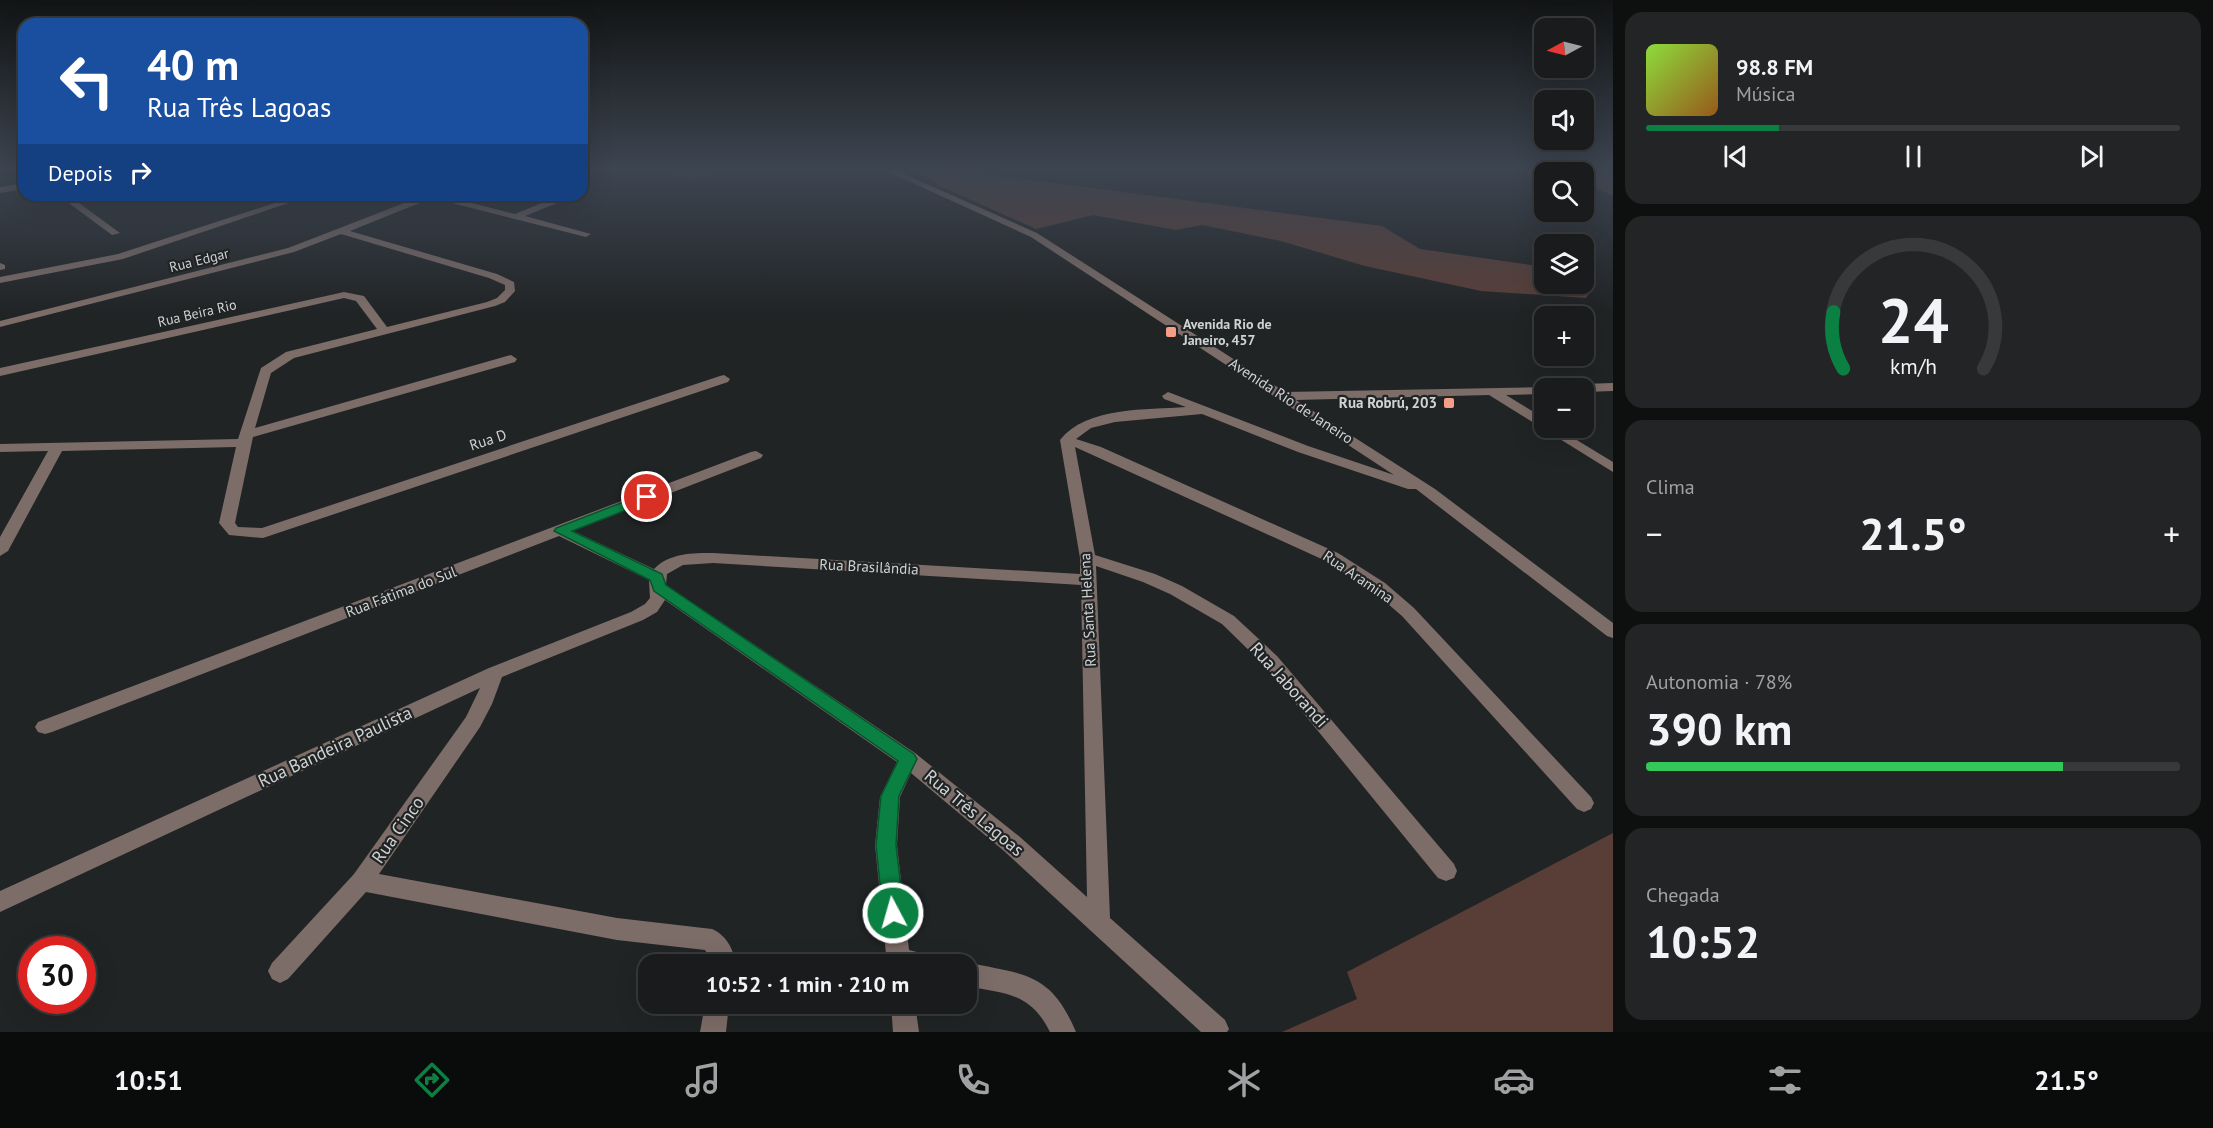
<!DOCTYPE html>
<html lang="pt">
<meta charset="utf-8">
<style>
:root{--surface:#191b1c;--page:#222425;--text:#f1f3f6;--muted:#9fa1a3;--line:#37393b;--accent:#0b8043}
body{margin:0;font-family:"PT Sans",sans-serif;background:var(--page);color:var(--text);height:100vh;display:flex;flex-direction:column;font-size:22px;white-space:nowrap}
*{box-sizing:border-box;margin:0}
p{font-size:20px;color:var(--muted)}
.icon{flex:none;width:33px;height:33px;fill:none;stroke:currentColor;stroke-width:2;stroke-linecap:round;stroke-linejoin:round}
.map{position:relative;flex:1;overflow:hidden}
.side{display:flex;flex-direction:column;gap:12px;padding:12px;background:#0e0f0f;width:600px}
.side>*{flex:none}
.banner{position:absolute;left:18px;top:18px;width:570px;height:183px;border-radius:18px;box-shadow:0 6px 24px #0002,0 0 0 2px var(--line);background:#1a4fa0;color:#fff;overflow:hidden}
.needle{width:39px;rotate:263deg}
.controls{position:absolute;left:1534px;top:18px;display:grid;gap:12px}
.controls a{display:grid;place-items:center;width:60px;height:60px;border-radius:12px;background:var(--surface);box-shadow:0 6px 24px #0002,0 0 0 2px var(--line);font-size:30px}
.speed{position:absolute;left:18px;top:936px;display:flex;gap:12px;font-size:30px;font-weight:700;text-align:center}
.speed>*{display:grid;place-content:center;width:78px;height:78px;border-radius:50%;background:var(--surface);box-shadow:0 6px 24px #0002,0 0 0 2px var(--line);line-height:1}
.speed .limit{border:9px solid #d22;background:#fff;color:#111}
.pin{position:absolute;display:grid;place-items:center;width:51px;height:51px;color:#fff;margin:-26px;border:3px solid #fff;border-radius:50%;box-shadow:0 2px 6px #0007}
.me{position:absolute;width:66px;margin:-33px;rotate:354deg;stroke-linejoin:round;filter:drop-shadow(0 0 4px #0008)}
.turn{display:flex;align-items:center;gap:21px;height:126px;padding:0 30px;font-size:27px}
.turn .icon{width:78px;height:78px;stroke-width:2.5}
.turn b{display:block;font-size:42px;line-height:51px}
.then{display:flex;align-items:center;height:57px;padding:0 30px;background:#0003;gap:12px;font-size:22px}
.big{font-size:45px;font-weight:700;line-height:1.1}
.side .tile{flex:1;display:flex;flex-direction:column;justify-content:center;gap:9px;min-width:0;padding:0 21px;border-radius:18px;background:var(--page)}
.side .dial{align-items:center;gap:0}
.dial svg{height:156px;overflow:visible;fill:none;stroke:var(--line);stroke-width:7;stroke-linecap:round;text-anchor:middle}
.dial text{fill:var(--text);stroke:none}
.song{display:flex;align-items:center;gap:18px}
.cover{width:72px;height:72px;border-radius:9px;background:linear-gradient(135deg,hsl(90 70% 55%),hsl(30 70% 35%))}
.played{height:6px;border-radius:3px;background:linear-gradient(90deg,var(--accent) 25%,var(--line) 25%)}
.keys{display:flex;justify-content:space-around;direction:ltr}
.heat{display:flex;justify-content:space-between;align-items:center;font-size:33px;direction:ltr}
.charge{height:9px;border-radius:4px;background:linear-gradient(90deg,#34c759 78%,var(--line) 0)}
.trip{position:absolute;left:638px;top:954px;width:339px;height:60px;border-radius:18px;background:var(--surface);box-shadow:0 6px 24px #0002,0 0 0 2px var(--line);font-weight:700;line-height:60px;text-align:center}
.tab-bar{display:flex;height:96px;justify-content:space-around;align-items:center;background:#0a0b0b;color:var(--muted)}
.tab-bar .icon{width:42px;height:42px}
.tab-bar .on{color:var(--accent)}
.tab-bar b{font-size:27px;color:var(--text)}
main{display:flex;flex:1;min-height:0}
.map>svg:first-child{display:block}
.green{fill:#593e37}
.lines{fill:none;stroke-linecap:round;stroke-linejoin:round}
.minor{fill:#7d6d68;fill-rule:evenodd}
.route{fill:#0b8043;stroke:#07532c;stroke-width:1.5}
.poi-dot{fill:#f49e87;stroke:#212425;stroke-width:2}
.labels{text-anchor:middle;stroke-width:4.5;stroke-linejoin:round;paint-order:stroke}
.far-street-label{font-size:14px;fill:#d0d2d3;stroke:#212425}
.far-poi-label{font-size:14px;font-weight:bold;fill:#d0d2d3;stroke:#212425;text-anchor:start}
.street-label{font-size:15px;fill:#d0d2d3;stroke:#212425}
.poi-label{font-size:15px;font-weight:bold;fill:#d0d2d3;stroke:#212425;text-anchor:end}
.near-street-label{font-size:18px;fill:#d0d2d3;stroke:#212425}
</style>
<main>
<div class="map">
<svg width="1613" height="1032" viewBox="0 0 1613 1032">
<rect width="100%" height="100%" fill="#212425"/>
<path class="green" d="M648,169H723L695,180Z
M915,169H947L1382,226L1420,249L1545,267V284H1584V278L1594,286L1586,298L1481,291L1365,266L1281,241L1202,225L1176,230L1093,215L1036,229L940,186Z
M1613,172V196L1584,183V174Z
M1613,833V1032H1282L1357,999L1347,972Z"/>
<g class="lines">
<path class="minor" d="M882,169H893L1037,233L1285,392L1549,387L1545,388V394L1506,395L1545,419V428H1557L1613,462V472L1489,395L1296,400L1435,489L1613,623V638L1607,636L1416,489H1408L1298,452L1202,414L1115,422L1091,428L1076,439L1101,447L1338,553L1385,583L1414,608L1591,797L1594,803L1591,809L1584,812L1577,809L1402,616L1373,591L1326,561L1075,447L1095,555L1155,574L1182,586L1234,616L1277,656L1454,864L1457,871L1454,878L1446,881L1438,878L1265,666L1222,624L1170,594L1143,582L1096,566L1110,918L1225,1020L1229,1029L1227,1032H1201L1004,851L911,773L900,797L897,845L909,950L932,956L936,964H887L875,845L880,797L897,762L665,600L657,612L643,620L502,677L492,704L480,727L379,874L617,918L712,929C725,934 736,951 734,964H710L711,959L705,950L617,940L366,892L288,979L280,983L272,979L268,971L272,963L354,874L466,717L480,688L0,912V891L489,668L631,612L645,604L650,598L649,580L559,536L52,732L45,734L38,732L35,727L38,722L751,452L756,451L763,455L761,458L573,531L654,569C669,553 693,553 713,553L1080,574V558L1060,440C1087,406 1147,410 1186,407L1164,399L1162,396L1168,392L1308,446L1394,475L1031,237ZM713,563L1081,585L1087,897L1020,837L915,753L666,585L667,574L683,565Z
M24,183V189L0,193V187Z
M58,195H68L120,233L112,235Z
M299,195H312L123,259L0,283V277L118,254Z
M425,195H440L515,214L554,198L558,201L557,203L525,216L591,234L586,237L432,198L350,231L497,274L514,282L515,291L505,302L495,306L294,358L271,373L255,428L507,356L511,355L517,359L515,362L253,437L235,523L238,527L262,528L720,376L724,375L730,379L728,382L263,538L229,535L219,523L236,447L62,451L8,551L0,556V537L48,451L0,452V444L238,439L261,368L286,352L377,329L356,301L344,298L0,376V368L344,292L364,296L387,327L487,302L497,298L505,290V285L489,278L341,234L294,252L0,327V321L288,248Z
M0,263L5,265V269L0,270Z
M1613,383V391L1584,392V388H1576L1582,384Z
M966,962C1024,975 1050,971 1076,1032H1050C1030,992 1006,994 966,986V964H961Z
M705,1004H729L726,1032H700Z
M891,1004H915L919,1032H893Z"/>
</g>
<linearGradient id="sky" x2="0" y2="1"><stop stop-color="#121414"/><stop offset="0.54" stop-color="#3d4551"/><stop offset="1" stop-color="#3d4551" stop-opacity="0"/></linearGradient>
<rect width="1613" height="314" fill="url(#sky)"/>
<path class="route" d="M647,493L652,494L654,497L652,500L572,531L662,574L666,585L914,754L917,759L899,796L896,845L904,913L901,920L893,923L886,920L883,913L876,845L881,796L898,761L654,591L650,580L554,531L556,528Z"/>
<g class="poi-dot">
<rect x="1165" y="326" width="12" height="12" rx="3"/>
<rect x="1443" y="397" width="12" height="12" rx="3"/>
</g>
<g class="labels">
<g class="far-street-label">
<text transform="translate(199 260) rotate(-14)" y="5">Rua Edgar</text>
<text transform="translate(197 313) rotate(-13)" y="5">Rua Beira Rio</text>
</g>
<g class="far-poi-label">
<text x="1183" y="329">Avenida Rio de<tspan x="1183" dy="16">Janeiro, 457</tspan></text>
</g>
<g class="street-label">
<text transform="translate(1291 401) rotate(33)" y="5">Avenida Rio de Janeiro</text>
<text transform="translate(488 440) rotate(-18)" y="5">Rua D</text>
<text transform="translate(869 567) rotate(3)" y="5">Rua Brasilândia</text>
<text transform="translate(1358 577) rotate(34)" y="5">Rua Aramina</text>
<text transform="translate(401 592) rotate(-21)" y="5">Rua Fátima do Sul</text>
<text transform="translate(1088 610) rotate(-93)" y="5">Rua Santa Helena</text>
</g>
<g class="poi-label">
<text x="1437" y="408">Rua Robrú, 203</text>
</g>
<g class="near-street-label">
<text transform="translate(1289 685) rotate(48)" y="6">Rua Jaborandi</text>
<text transform="translate(335 747) rotate(-25)" y="6">Rua Bandeira Paulista</text>
<text transform="translate(974 813) rotate(40)" y="6">Rua Três Lagoas</text>
<text transform="translate(398 830) rotate(-55)" y="6">Rua Cinco</text>
</g>
</g>
</svg>
<div class="controls">
<a><svg class="needle" viewBox="-14 -14 28 28"><path d="M0-13l5 13h-10z" fill="#e53935"/><path d="M0 13l5-13h-10z" fill="#9fa1a3"/></svg></a>
<a><svg class="icon" aria-label="sound" viewBox="0 0 24 24"><path d="M4 9h4l5-4v14l-5-4H4zM17 9q2 3 0 6"/></svg></a>
<a><svg class="icon" aria-label="search" viewBox="0 0 24 24"><circle cx="10" cy="10" r="6"/><path d="M15 15l6 6"/></svg></a>
<a><svg class="icon" aria-label="layers" viewBox="0 0 24 24"><path d="M12 4l9 5-9 5-9-5zM3 14l9 5 9-5"/></svg></a>
<a>+</a>
<a>−</a>
</div>
<div class="speed"><div class="limit">30</div></div>
<div class="pin" style="left:647px;top:497px;background:#d93025"><svg class="icon" aria-label="arrive" viewBox="0 0 24 24"><path d="M6 21V4h12l-3 4 3 4H6"/></svg></div>
<svg class="me" style="left:893px;top:913px" viewBox="-20 -20 40 40"><circle r="17" fill="#0b8043" stroke="#fff" stroke-width="3"/><path d="M0-11L8 9 0 5-8 9z" fill="#fff"/></svg>
<div class="trip">10:52 · 1 min · 210 m</div>
<div class="banner">
<div class="turn"><svg class="icon" aria-label="left" viewBox="0 0 24 24"><path d="M17 20v-9H6M10 6l-5 5 5 5"/></svg><div><b>40 m</b>Rua Três Lagoas</div></div>
<div class="then">Depois<svg class="icon" aria-label="right" viewBox="0 0 24 24"><path d="M7 20v-9h11M14 6l5 5-5 5"/></svg></div>
</div>
</div>
<section class="side">
<div class="tile">
<div class="song"><i class="cover"></i><div><b>98.8 FM</b><p>Música</p></div></div>
<div class="played"></div>
<div class="keys"><svg class="icon" aria-label="previous" viewBox="0 0 24 24"><path d="M18 5L8 12l10 7zM5 5v14"/></svg><svg class="icon" aria-label="pause" viewBox="0 0 24 24"><path d="M8 5v14M16 5v14"/></svg><svg class="icon" aria-label="next" viewBox="0 0 24 24"><path d="M6 5l10 7-10 7zM19 5v14"/></svg></div>
</div>
<div class="tile dial"><svg viewBox="0 0 100 80">
<path d="M14 69A42 42 0 1 1 86 69"/>
<path d="M14 69A42 42 0 0 1 9 40" stroke="#0b8043"/>
<text x="50" y="56" font-size="32" font-weight="700">24</text>
<text x="50" y="72" font-size="11">km/h</text>
</svg></div>
<div class="tile"><p>Clima</p>
<div class="heat"><a>−</a><b class="big">21.5°</b><a>+</a></div>
</div>
<div class="tile"><p>Autonomia · 78%</p><b class="big">390 km</b><div class="charge"></div></div>
<div class="tile"><p>Chegada</p><b class="big">10:52</b></div>
</section>
</main>
<nav class="tab-bar">
<b>10:51</b>
<svg class="icon on" aria-label="directions" viewBox="0 0 24 24"><path d="M12 3l9 9-9 9-9-9zM9 14v-3h6M13 9l2 2-2 2"/></svg>
<svg class="icon" aria-label="music" viewBox="0 0 24 24"><path d="M9 18V5l10-2v13"/><circle cx="6" cy="18" r="3"/><circle cx="16" cy="16" r="3"/></svg>
<svg class="icon" aria-label="phone" viewBox="0 0 24 24"><path d="M5 4h4l2 5-3 2q2 4 5 5l2-3 5 2v4C11 20 4 13 5 4z"/></svg>
<svg class="icon" aria-label="climate" viewBox="0 0 24 24"><path d="M12 3v18M4 7l16 10M4 17L20 7"/></svg>
<svg class="icon" aria-label="car" viewBox="0 0 24 24"><path d="M5 17H2v-5l4-1 3-4h7l3 4 3 1v5h-3M9 17h6M6 11h13"/><circle cx="7" cy="17" r="2"/><circle cx="17" cy="17" r="2"/></svg>
<svg class="icon" aria-label="filters" viewBox="0 0 24 24"><path d="M4 7h16M4 17h16"/><circle cx="9" cy="7" r="2"/><circle cx="15" cy="17" r="2"/></svg>
<b>21.5°</b>
</nav>
